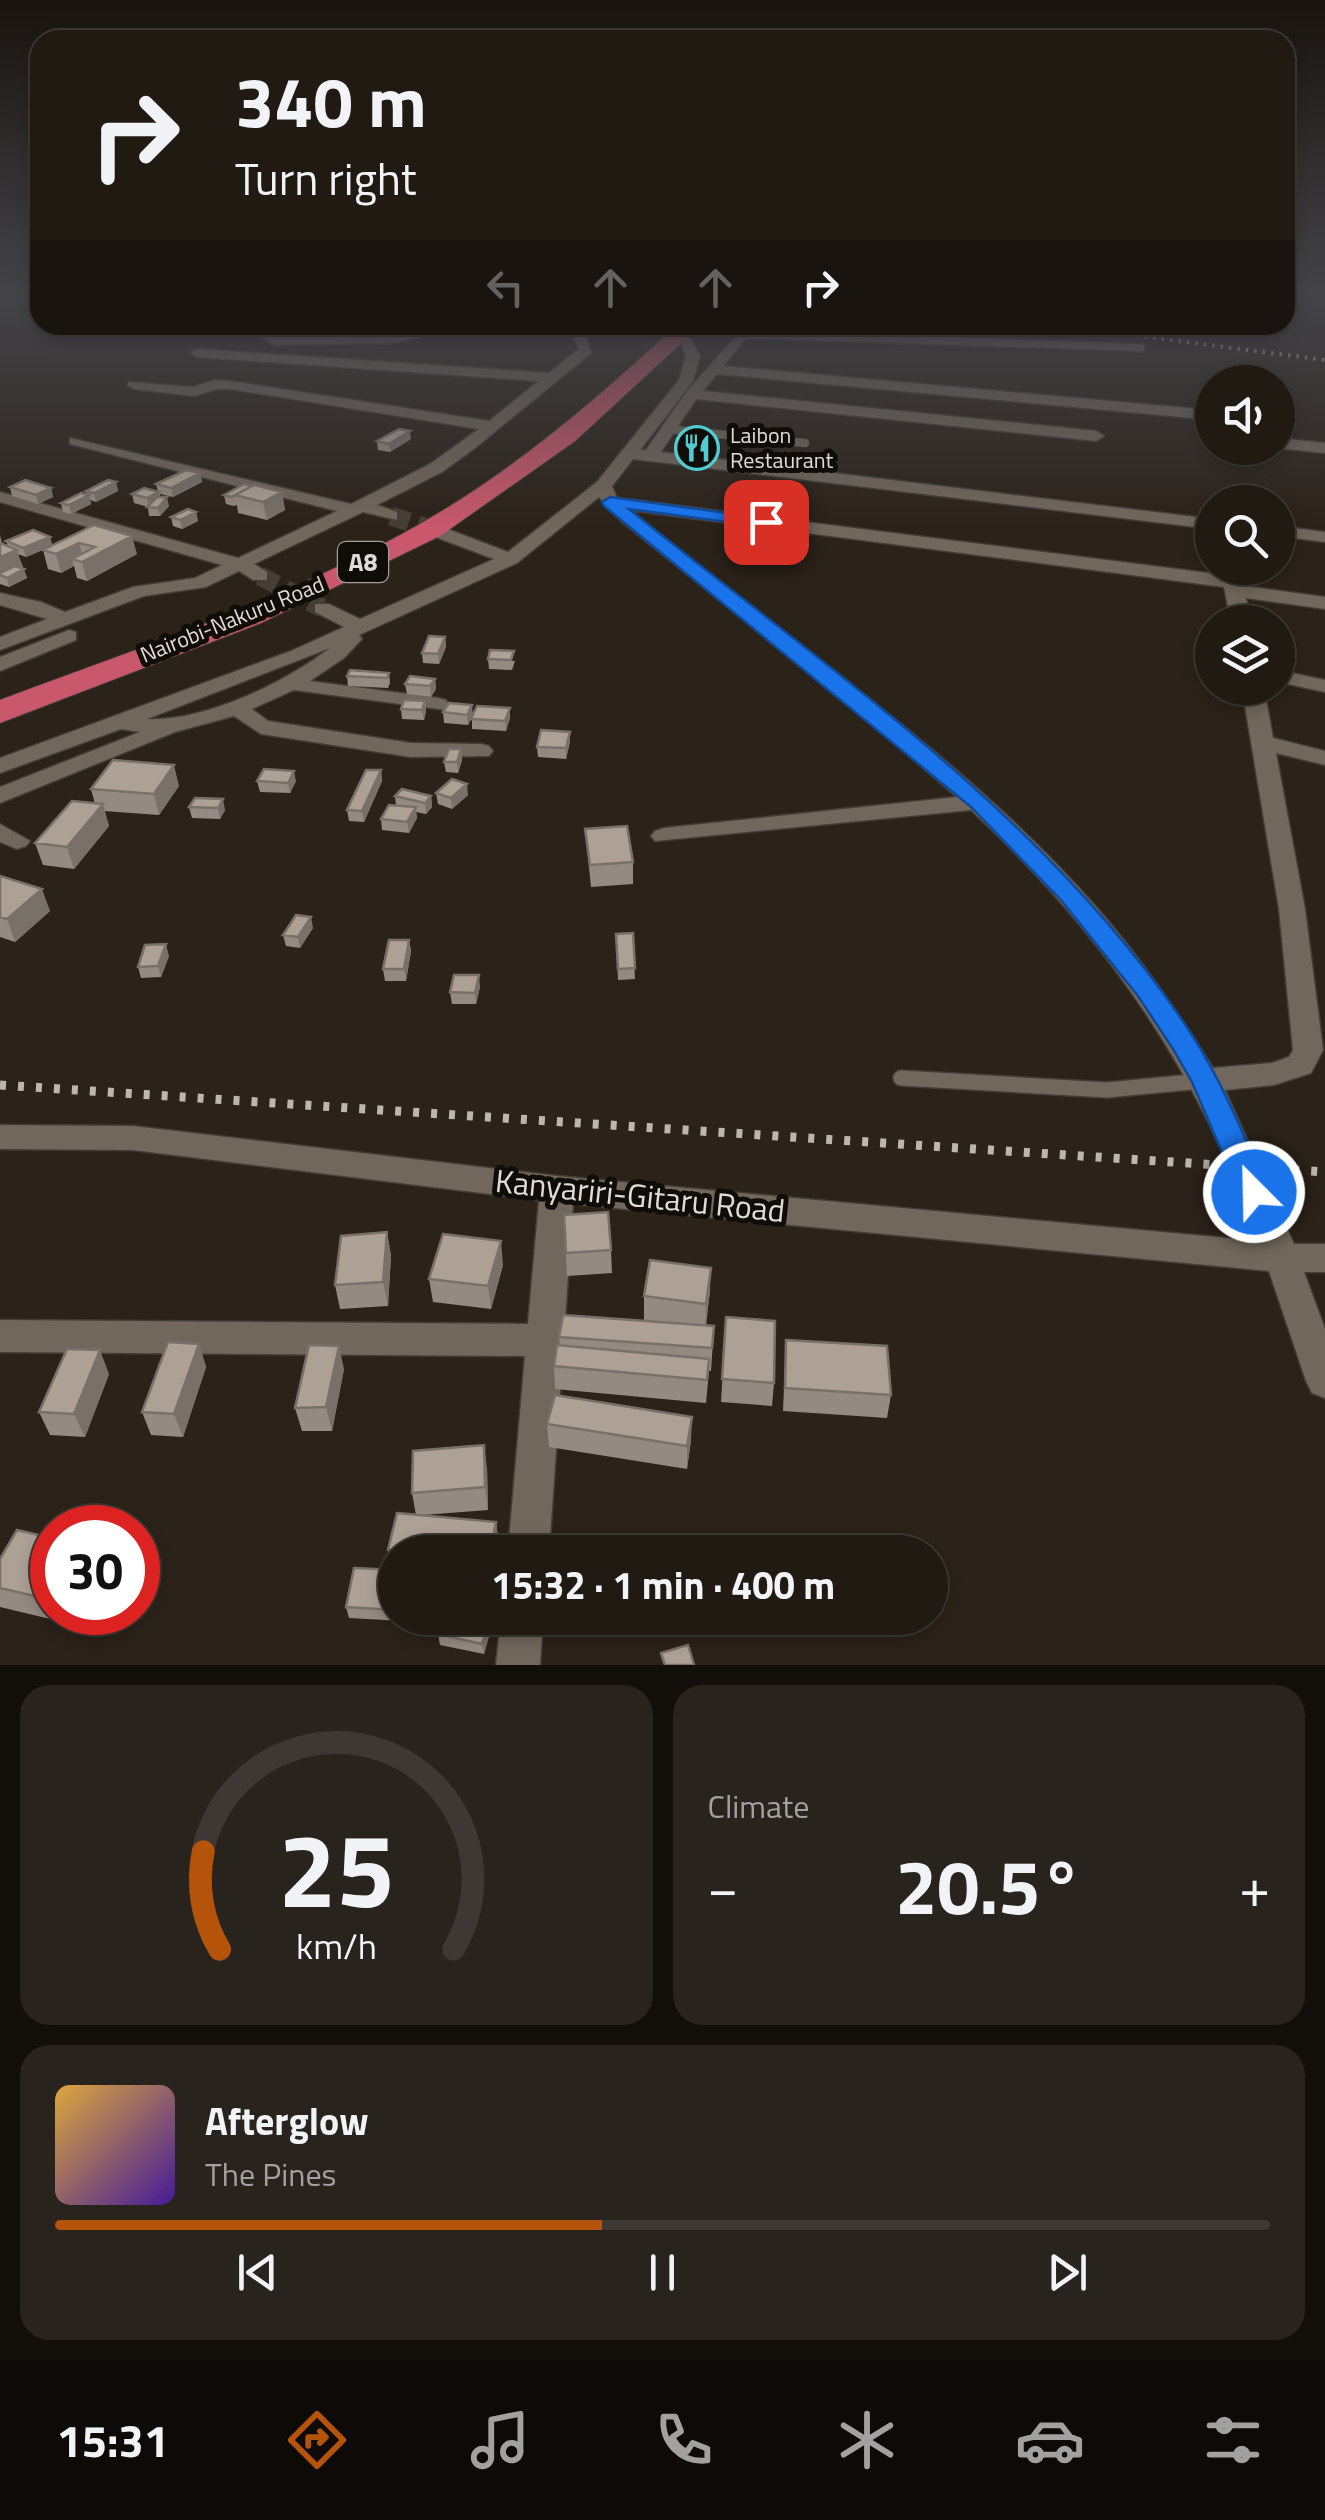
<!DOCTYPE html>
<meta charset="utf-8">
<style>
:root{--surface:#201a13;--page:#28231c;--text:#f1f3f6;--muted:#a2a1a0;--line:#3d3833;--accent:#b45309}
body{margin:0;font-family:"Titillium Web",sans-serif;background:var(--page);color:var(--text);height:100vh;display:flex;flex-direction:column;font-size:38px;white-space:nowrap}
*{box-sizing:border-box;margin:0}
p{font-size:32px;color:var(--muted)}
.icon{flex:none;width:55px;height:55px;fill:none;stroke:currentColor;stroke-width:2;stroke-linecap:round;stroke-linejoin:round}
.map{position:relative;height:1665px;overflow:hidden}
.side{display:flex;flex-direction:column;gap:20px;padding:20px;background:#120e0a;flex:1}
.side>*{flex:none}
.guide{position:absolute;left:30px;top:30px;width:1265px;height:305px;border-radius:30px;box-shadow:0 5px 15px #0003,0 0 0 2px var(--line);background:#201a13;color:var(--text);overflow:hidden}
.controls{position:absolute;left:1195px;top:365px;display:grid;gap:20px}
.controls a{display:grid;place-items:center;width:100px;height:100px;border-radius:50%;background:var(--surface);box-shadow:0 5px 15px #0003,0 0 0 2px var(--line);font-size:50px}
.speed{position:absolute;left:30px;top:1505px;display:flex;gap:20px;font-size:50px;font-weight:700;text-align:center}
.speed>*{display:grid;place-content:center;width:130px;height:130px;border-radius:50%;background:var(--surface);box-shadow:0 5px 15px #0003,0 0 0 2px var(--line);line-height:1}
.speed .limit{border:15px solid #d22;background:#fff;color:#111}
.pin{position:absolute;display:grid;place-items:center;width:85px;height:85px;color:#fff;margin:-42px;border-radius:20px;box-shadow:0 5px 15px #0006}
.me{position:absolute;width:110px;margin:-55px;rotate:337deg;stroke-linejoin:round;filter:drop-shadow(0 0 8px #0008)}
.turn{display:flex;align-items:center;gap:35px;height:210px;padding:0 40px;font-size:45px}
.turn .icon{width:130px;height:130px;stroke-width:2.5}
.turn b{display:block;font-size:70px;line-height:85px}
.lanes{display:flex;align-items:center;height:95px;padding:0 40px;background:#0003;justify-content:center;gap:50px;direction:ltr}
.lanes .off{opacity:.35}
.big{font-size:75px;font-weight:700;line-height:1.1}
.side .widget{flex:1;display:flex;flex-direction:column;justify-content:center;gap:15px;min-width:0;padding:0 35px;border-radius:30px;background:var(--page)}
.side .dial{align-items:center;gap:0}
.dial svg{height:260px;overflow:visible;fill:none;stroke:var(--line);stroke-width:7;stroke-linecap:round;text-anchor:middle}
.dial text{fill:var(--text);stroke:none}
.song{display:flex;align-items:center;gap:30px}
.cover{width:120px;height:120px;border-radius:15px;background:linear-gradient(135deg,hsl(40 70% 55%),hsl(260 70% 35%))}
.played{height:10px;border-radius:5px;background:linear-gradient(90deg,var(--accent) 45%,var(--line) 45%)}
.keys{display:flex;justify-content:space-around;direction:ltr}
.heat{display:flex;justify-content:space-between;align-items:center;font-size:55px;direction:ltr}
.side .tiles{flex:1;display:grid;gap:20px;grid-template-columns:1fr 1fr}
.widget:last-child{grid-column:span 2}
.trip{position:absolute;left:378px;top:1535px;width:570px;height:100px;border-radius:50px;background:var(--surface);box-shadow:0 5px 15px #0003,0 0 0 2px var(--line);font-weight:700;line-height:100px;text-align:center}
.menu{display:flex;height:160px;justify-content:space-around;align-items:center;background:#0d0a08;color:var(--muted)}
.menu .icon{width:70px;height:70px}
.menu .on{color:var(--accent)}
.menu b{font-size:45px;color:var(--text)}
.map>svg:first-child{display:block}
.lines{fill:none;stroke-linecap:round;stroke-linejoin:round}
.minor-tunnel{stroke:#463e35;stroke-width:19;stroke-dasharray:19 9;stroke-linecap:butt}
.service-far1-casing{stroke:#443d36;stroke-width:9}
.service-casing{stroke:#443d36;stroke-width:18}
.minor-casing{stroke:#443d36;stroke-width:3}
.trunk-casing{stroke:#443d36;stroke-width:2}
.service-far1{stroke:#71675c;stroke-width:8}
.service{stroke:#71675c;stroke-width:15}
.minor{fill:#71675c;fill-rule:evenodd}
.trunk{fill:#c9586c;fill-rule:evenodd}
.rail-far1{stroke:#bcb6af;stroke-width:4;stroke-dasharray:2.5 6;stroke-linecap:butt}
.rail{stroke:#bcb6af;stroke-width:9;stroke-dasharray:6 12;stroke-linecap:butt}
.wall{fill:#958a81}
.shaded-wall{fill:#797169}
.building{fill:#ada196;stroke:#797169;stroke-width:2.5}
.route{fill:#1a73e8;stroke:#114b97;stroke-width:2.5}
.labels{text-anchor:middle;stroke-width:10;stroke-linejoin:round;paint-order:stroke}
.far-poi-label{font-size:22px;fill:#e1dbd5;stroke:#100c08;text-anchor:start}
.far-street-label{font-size:22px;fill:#e1dbd5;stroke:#100c08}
.shield{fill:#100c08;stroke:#a29d98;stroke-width:2.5}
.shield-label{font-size:25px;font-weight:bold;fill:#e1dbd5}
.near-street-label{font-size:32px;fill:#e1dbd5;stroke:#100c08}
</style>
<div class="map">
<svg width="1325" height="1665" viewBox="0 0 1325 1665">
<rect width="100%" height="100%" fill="#2b2219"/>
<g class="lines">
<path class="minor-tunnel" d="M391,516L444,534
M260,576L322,608"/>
<g class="service-far1-casing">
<path id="service-far1" d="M668,429L805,443"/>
</g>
<g class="service-casing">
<path id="service" d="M901,1078L1107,1090L1202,1081"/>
</g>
<g class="minor-casing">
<path id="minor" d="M242,325H258L277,337L393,335L446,325H475L393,343L274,345Z
M561,325H582L591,353L475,448L442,472L377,505L397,512V520L363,512L254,564L267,572V580H253L239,571L206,587L144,596L0,650V637L47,619L0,605V593L41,602L65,612L133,587L195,578L222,565L0,502V492L238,558L337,511L70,444V438L351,504L430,464L479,429L230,389H217L194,396L134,389L127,385L129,382L193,387L215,380L230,381L489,421L539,381L197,357L190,353L197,349L549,373L579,349L571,331Z
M742,330L1139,344L1144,345V351L746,338L723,366L1198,409L1212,424V440L1206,438L1193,418L717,374L703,391L1096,431L1104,436L1096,441L696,399L661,452L1212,519V529L633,459L612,486L617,498L1224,575L1239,573L1244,586L1325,597V609L1246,598L1251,622H1231L1224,587L629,510C786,642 962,753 1097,908C1141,958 1177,1012 1213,1068L1272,1063L1289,1057L1293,1050L1279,909L1242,688H1264L1273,738L1325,751V765L1276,753L1305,909L1323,1050L1311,1073L1274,1085L1225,1090L1294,1244H1325V1272H1304L1325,1329V1398L1312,1393L1306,1381L1269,1271L573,1204L549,1552H508L525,1356L0,1352V1320L528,1324L539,1200L133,1150L0,1149V1125L133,1126L557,1176L1259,1241C1197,1069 1105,935 971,810L655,841L651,836L655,831L664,828L957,797L857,710L621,521L599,497L517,563L359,635L362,639L344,658L310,681L438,698L446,700L449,705L446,710L294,690L252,709L268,721L411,743L481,744L489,746L493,751L489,756L411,757L261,734L234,716L175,732L0,803V787L140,732L121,729L0,773V758L291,651L344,627L315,612V604H329L360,619L494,559L438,538V530H450L508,552L597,482L679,380L686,356L676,331H686L700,356L693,381L640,450H646L687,391ZM330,648C284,683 204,722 147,719Z
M1278,438L1325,443V453L1277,448Z
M1278,526L1325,532V542L1278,536Z
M69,630L76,632V640L0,671V657Z
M1278,670L1325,680V692L1278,682Z
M0,824L30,841L26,846L17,849L0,842Z
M501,1618H543L540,1665H496Z"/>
</g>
<g class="trunk-casing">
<path id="trunk" d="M677,325H701L575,441L440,536L261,623L0,723V700C142,647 288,599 420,524C515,470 597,399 677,325Z"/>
</g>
<use href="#service-far1" class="service-far1"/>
<use href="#service" class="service"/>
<use href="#minor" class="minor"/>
<use href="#trunk" class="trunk"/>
<path class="rail-far1" d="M873,325L1117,333L1325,360"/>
<path class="rail" d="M0,1085L1325,1172"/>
</g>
<path class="wall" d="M411,439L390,452L378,450L377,441Z
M200,473L202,482L173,497L160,494V497L169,506L160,516H149L148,507L134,503L132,494L158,492L156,484Z
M116,482L118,491L96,502L90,500L91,504L71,514L63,512L61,503L87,495L86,491Z
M10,487L51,488L53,497L38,504L12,496Z
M282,492L285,510L267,520L238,513L237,505L234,506L226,504L224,495Z
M196,512L198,521L182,529L173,526L171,517Z
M94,525L137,554L87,581L77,578L74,566L61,573L48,569L43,550L45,549L26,557L18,554L27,578L9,587L0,584V535L2,544L8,546L6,541L50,537L52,545Z
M445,637L446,647L439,664L423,663L422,653Z
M488,659L515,661L512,670L489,669Z
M389,673L390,683L388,688L348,686L347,676Z
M435,679L436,689L431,697L407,694L405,684Z
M425,701L426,711L424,720L402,719L401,709Z
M510,708V718L506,731L472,729V717L468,725L444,723L443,712L473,715Z
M570,742L566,759L538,757L537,747Z
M461,749L462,760L458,773L446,772L444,762Z
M381,770L382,781L364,822L349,821L347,810Z
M257,781H296L290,793L260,792Z
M179,786L159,815L104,811L109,826L74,869L43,865L35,843L95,804L91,789Z
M436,793L468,795L452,809L438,804Z
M395,796H431L432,807L426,814L416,812L417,818L409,833L382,830L381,819L396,806Z
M195,798L225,810L220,819L192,818L189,807Z
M585,829L633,862V884L591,887Z
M0,876L50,911L15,942L0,937Z
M313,928L300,948L286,946L283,935Z
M633,933L635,979L618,980L616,934Z
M409,940L411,951L406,981H385L383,969Z
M169,956L161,977L141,978L138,967Z
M480,987L476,1004H452L450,992Z
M564,1215L611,1250L612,1273L567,1276Z
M387,1232L391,1256L388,1306L340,1309L335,1285Z
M503,1265L491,1309L433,1302L429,1279Z
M710,1291L706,1326H714L711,1371H709L706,1403L555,1389L554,1366L560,1345L559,1337L663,1322L644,1320V1296Z
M726,1317L774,1383L772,1406L721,1402Z
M786,1340L891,1395L887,1418L783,1411Z
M199,1344L206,1367L183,1437L151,1435L142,1412Z
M344,1369L332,1431H302L295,1408Z
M109,1374L85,1437L50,1435L39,1412Z
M547,1424L691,1440L687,1469L549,1447Z
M487,1468L488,1510L423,1515L496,1522L499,1545L498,1552H395V1618H404L403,1621L349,1618L346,1607L393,1570L388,1550L416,1515L412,1493Z
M52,1538V1612H77L71,1624L0,1607V1559Z
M443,1618H494L484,1654L440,1645L438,1634Z
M799,1618H852V1620L850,1631L801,1633Z"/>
<path class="shaded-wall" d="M410,431L411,439L390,452L389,444Z
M200,473L202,482L173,497L171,488Z
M116,482L118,491L96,502L94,493Z
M51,488L53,497L38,504L36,495Z
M159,492L161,501L149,507L147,498Z
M282,492L285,510L267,520L263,502Z
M89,495L91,504L71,514L69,505Z
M167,497L169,506L160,516L158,508Z
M196,512L198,521L182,529L180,520Z
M132,536L137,554L87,581L82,562Z
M50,537L52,546L26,557L23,548Z
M79,543L84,561L72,559L74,566L61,573L56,554Z
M17,550L22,568L0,575V557Z
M24,569L27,578L9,587L7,578Z
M445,637L446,647L439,664L438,654Z
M435,679L436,689L431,697L430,686Z
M425,701L426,711L424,720L422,710Z
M472,705L473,715L468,725L467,715Z
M510,708V718L506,731L505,721Z
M570,732V742L566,759V748Z
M461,749L462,760L458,773L457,762Z
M174,765L179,786L159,815L154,794Z
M381,770L382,781L364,822L362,811Z
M294,771L296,781L290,793L288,783Z
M467,784L468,795L452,809L451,798Z
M431,796L432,807L426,814L425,803Z
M223,799L225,810L220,819L218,808Z
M103,804L109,826L74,869L67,847Z
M416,807L417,818L409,833L407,822Z
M42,889L50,911L15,942L7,919Z
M311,917L313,928L300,948L298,937Z
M409,940L411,951L406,981L404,969Z
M166,944L169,956L161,977L158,966Z
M479,975L480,987L476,1004L475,993Z
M387,1232L391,1256L388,1306L383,1282Z
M501,1241L503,1265L491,1309L488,1286Z
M711,1268L710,1291L705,1328L706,1304Z
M199,1344L206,1367L183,1437L174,1414Z
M339,1346L344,1369L332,1431L326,1407Z
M100,1350L109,1374L85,1437L74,1414Z
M692,1417L691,1440L687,1469V1446Z
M484,1445L487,1468L488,1510L485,1487Z
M496,1522L499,1545L498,1552H490Z
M65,1612H77L71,1624Z
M489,1618H494L484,1654L482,1644Z"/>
<path class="building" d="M399,429L410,431L389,444L377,441Z
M186,470L200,473L171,488L156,484Z
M25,480L51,488L36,495L10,487Z
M108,480L116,482L94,493L86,491Z
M244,484L252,486L232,497L224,495Z
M254,485L282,492L263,502L235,495Z
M144,488L159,492L147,498L132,494Z
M81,493L89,495L69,505L61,503Z
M157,497H167L158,508L147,507Z
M188,509L196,512L180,520L171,517Z
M94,525L132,536L82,562L72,559L95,547L79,543L56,554L43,550Z
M33,530L50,537L23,548L6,541Z
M0,543L17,550L0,557Z
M15,566L24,569L7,578L0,575V573Z
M429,636L445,637L438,654L422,653Z
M490,650L514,651L511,660L488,659Z
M350,670L389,673L387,678L347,676Z
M410,676L435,679L430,686L405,684Z
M404,700L425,701L422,710L401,709Z
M449,703L472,705L467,715L443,712Z
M477,706L510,708L505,721L471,719Z
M541,730L570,732L566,748L537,747Z
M449,749H461L457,762H444Z
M113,760L174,765L154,794L91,789Z
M264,769L294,771L288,783L257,781Z
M366,770H381L362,811L347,810Z
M452,779L467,784L451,798L436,793Z
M402,789L431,796L425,803L395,796Z
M195,798L223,799L218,808L189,807Z
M72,801L103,804L67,847L35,843Z
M389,805L416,807L407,822L381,819Z
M627,826L633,862L590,865L585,829Z
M0,876L42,889L7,919L0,917Z
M296,915L311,917L298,937L283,935Z
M633,933L635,968L618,969L616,934Z
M389,940H409L404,969H383Z
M166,944L158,966L138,967L145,945Z
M454,975H479L475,993L450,992Z
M608,1212L611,1250L566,1253L564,1215Z
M387,1232L383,1282L335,1285L341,1236Z
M443,1234L501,1241L488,1286L429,1279Z
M650,1260L711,1268L706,1304L644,1296Z
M563,1315L714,1326L712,1348L559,1337Z
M726,1317L775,1321L774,1383L722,1379Z
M786,1340L887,1346L891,1395L785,1388Z
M168,1342L199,1344L174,1414L142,1412Z
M309,1345L339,1346L326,1407L295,1408Z
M557,1345L709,1359L707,1380L554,1366Z
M67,1349L100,1350L74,1414L39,1412Z
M555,1395L692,1417L687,1446L547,1424Z
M484,1445L485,1487L412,1493L413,1451Z
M397,1513L496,1522L490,1552H412L388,1550Z
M17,1530L52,1538V1600L0,1588V1559Z
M354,1568L395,1570V1610L346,1607Z
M443,1618H489L482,1644L438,1634Z
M802,1618H852V1620L802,1622Z
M688,1645L694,1665H665L661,1653Z"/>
<linearGradient id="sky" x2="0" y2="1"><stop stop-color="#18130e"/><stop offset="0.56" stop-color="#444449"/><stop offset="1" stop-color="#444449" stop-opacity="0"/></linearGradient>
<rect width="1325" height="528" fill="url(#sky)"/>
<path class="route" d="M610,497L771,519V526L766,527L629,509C827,669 1051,818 1192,1035C1224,1085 1245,1139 1269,1192L1265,1201L1254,1204L1243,1201L1192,1082L1173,1049L1138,996L1061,900L971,807L604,506L602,502Z"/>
<defs>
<g id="restaurant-ring" transform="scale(2.25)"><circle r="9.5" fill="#100c08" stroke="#51ccd1" stroke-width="1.5"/><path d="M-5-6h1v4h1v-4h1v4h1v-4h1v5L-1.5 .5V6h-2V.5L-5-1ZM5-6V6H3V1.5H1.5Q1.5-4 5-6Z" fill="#51ccd1"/></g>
</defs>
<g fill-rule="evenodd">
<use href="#restaurant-ring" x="697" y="448"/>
</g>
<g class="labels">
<g class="far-poi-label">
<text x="730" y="443">Laibon<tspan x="730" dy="25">Restaurant</tspan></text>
</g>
<g class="far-street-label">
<text transform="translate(232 619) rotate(-22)" y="8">Nairobi-Nakuru Road</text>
</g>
<rect class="shield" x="338" y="542" width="50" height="40" rx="8"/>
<g class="shield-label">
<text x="363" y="571">A8</text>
</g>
<g class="near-street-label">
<text transform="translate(640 1196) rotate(6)" y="11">Kanyariri-Gitaru Road</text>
</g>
</g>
</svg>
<div class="controls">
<a><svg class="icon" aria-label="sound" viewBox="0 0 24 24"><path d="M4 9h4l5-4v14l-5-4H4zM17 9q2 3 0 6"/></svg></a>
<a><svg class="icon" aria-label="search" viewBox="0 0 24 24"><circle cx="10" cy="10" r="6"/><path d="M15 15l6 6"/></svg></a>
<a><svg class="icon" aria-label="layers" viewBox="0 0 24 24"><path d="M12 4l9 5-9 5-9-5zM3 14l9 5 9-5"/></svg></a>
</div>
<div class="speed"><div class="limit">30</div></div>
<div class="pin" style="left:766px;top:522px;background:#d93025"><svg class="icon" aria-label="arrive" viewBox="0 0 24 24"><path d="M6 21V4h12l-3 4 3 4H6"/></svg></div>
<svg class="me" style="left:1254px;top:1192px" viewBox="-20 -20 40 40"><circle r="17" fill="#1a73e8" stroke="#fff" stroke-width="3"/><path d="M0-11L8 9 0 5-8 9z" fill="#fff"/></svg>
<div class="trip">15:32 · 1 min · 400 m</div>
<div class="guide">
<div class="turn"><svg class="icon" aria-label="right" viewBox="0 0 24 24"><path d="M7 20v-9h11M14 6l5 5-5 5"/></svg><div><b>340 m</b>Turn right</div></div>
<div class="lanes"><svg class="icon off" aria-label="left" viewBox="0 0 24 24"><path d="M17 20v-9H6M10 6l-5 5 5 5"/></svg><svg class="icon off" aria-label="ahead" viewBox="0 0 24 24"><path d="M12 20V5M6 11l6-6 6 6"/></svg><svg class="icon off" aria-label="ahead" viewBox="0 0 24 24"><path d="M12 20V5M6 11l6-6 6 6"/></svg><svg class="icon" aria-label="right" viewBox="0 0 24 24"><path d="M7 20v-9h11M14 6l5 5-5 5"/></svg></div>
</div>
</div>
<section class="side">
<div class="tiles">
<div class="widget dial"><svg viewBox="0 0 100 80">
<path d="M14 69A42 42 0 1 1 86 69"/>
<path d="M14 69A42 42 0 0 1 9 39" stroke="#b45309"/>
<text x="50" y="56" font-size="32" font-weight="700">25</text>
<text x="50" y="72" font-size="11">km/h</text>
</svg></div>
<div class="widget"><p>Climate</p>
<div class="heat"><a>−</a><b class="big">20.5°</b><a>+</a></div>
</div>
<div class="widget">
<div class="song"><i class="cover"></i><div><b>Afterglow</b><p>The Pines</p></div></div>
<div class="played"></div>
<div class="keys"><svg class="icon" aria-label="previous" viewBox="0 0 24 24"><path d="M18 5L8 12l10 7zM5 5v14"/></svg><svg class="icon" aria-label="pause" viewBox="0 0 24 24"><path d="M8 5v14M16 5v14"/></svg><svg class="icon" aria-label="next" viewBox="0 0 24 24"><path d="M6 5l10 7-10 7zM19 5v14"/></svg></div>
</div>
</div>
</section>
<nav class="menu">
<b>15:31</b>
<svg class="icon on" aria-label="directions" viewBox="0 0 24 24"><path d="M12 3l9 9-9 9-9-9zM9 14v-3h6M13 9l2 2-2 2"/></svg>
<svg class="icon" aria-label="music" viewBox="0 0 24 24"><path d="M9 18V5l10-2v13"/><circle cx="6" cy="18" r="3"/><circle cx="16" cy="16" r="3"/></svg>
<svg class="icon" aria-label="phone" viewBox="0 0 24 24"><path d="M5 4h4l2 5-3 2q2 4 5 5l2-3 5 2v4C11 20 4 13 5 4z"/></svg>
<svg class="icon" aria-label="climate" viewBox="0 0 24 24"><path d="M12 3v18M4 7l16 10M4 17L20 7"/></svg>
<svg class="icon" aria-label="car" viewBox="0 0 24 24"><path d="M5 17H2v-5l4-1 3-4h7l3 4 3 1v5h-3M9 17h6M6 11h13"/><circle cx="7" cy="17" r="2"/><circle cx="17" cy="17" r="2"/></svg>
<svg class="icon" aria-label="filters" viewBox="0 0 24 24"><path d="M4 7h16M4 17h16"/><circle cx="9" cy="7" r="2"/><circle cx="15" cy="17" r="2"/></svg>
</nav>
